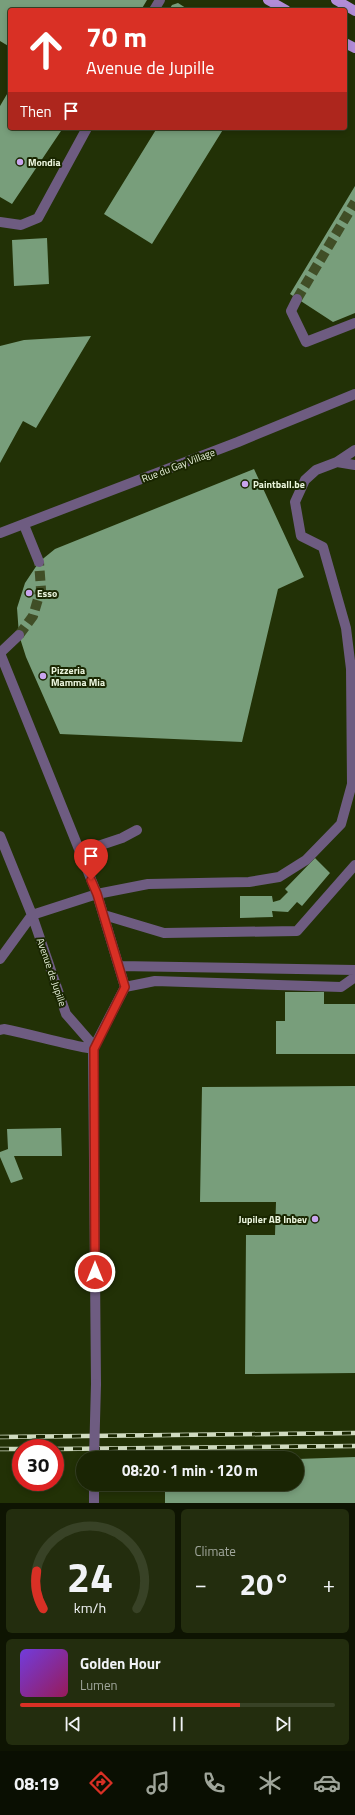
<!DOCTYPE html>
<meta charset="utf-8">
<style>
:root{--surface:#1a2504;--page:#232d0e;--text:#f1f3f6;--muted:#9fa59a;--line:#384226;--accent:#d93025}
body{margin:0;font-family:"Titillium Web",sans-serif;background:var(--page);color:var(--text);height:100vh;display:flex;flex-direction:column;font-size:15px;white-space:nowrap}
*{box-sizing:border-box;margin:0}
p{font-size:13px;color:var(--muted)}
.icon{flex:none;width:22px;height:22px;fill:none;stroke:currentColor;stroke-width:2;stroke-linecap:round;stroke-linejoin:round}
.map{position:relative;height:1503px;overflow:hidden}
.drawer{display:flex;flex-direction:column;gap:6px;padding:6px;background:#0e1402;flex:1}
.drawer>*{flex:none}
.hud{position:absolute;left:8px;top:8px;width:339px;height:122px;border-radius:4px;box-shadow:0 2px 6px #0003,0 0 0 1px var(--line);background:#d93025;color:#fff;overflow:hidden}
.speed{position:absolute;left:12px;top:1439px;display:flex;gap:8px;font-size:20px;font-weight:700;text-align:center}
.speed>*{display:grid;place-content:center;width:52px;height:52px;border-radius:50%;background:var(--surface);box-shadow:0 2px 6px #0003,0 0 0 1px var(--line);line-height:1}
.speed .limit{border:6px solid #d22;background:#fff;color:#111}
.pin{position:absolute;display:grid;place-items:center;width:34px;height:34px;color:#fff;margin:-41px -17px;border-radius:50% 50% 50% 0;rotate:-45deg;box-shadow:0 0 4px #0007}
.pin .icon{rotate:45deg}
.me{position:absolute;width:44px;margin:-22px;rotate:0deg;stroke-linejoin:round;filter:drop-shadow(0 0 3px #0008)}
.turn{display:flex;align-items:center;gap:14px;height:84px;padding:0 12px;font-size:18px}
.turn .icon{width:52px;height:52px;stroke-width:2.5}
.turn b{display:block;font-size:28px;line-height:34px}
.then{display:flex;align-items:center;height:38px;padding:0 12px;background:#0003;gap:8px;font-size:15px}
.big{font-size:30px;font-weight:700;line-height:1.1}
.drawer .card{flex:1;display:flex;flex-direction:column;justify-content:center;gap:6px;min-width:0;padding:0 14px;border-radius:6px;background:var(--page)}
.drawer .dial{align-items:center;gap:0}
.dial svg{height:104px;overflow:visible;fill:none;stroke:var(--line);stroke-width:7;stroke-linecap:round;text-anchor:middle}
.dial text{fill:var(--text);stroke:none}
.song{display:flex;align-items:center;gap:12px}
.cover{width:48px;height:48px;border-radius:6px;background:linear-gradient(135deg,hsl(260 70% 55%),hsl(330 70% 35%))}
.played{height:4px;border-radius:2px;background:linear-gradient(90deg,var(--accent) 70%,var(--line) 70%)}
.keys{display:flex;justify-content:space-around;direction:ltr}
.heat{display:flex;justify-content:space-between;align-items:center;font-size:22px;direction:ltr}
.drawer .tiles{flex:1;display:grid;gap:6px;grid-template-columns:1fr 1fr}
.card:last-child{grid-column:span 2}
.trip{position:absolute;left:76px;top:1451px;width:228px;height:40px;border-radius:20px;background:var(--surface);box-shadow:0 2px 6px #0003,0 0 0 1px var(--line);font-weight:700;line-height:40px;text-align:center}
.menu{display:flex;height:64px;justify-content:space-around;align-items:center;background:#0a0f02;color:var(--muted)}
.menu .icon{width:28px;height:28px}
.menu .current{color:var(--accent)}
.menu b{font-size:18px;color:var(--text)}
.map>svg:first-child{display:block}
.building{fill:#789e7b}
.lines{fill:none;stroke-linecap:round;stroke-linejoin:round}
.minor-tunnel{stroke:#404e26;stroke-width:10;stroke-dasharray:10 5;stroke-linecap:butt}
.minor{stroke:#6e5c81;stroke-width:10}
.major{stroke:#b18cd7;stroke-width:10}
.rail-casing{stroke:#d0dbc0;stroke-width:4.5}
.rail{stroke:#192600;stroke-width:3;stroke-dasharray:9;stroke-linecap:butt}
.minor-bridge{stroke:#6e5c81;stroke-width:10}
.route-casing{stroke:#8d1f18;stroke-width:10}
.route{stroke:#d93025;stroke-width:7}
.poi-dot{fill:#c9a5ee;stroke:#192600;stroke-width:1.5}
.labels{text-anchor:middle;stroke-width:4;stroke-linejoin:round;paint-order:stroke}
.poi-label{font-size:10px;font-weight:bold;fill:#ebf5dd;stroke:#192600;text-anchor:start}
.street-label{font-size:10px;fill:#ebf5dd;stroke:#192600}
</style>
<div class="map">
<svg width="355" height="1503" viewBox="0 0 355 1503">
<rect width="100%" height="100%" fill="#223106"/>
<path class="building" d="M0,0H147L141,10H10V47L0,41Z
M178,3L189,10H169L172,5Z
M10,89V128H63L12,204L0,197V106Z
M157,128H224L152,244L104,214Z
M355,186V313L333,322L290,294Z
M47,238L49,284L14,286L12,240Z
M91,336L36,428L23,421L0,463V346L24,340Z
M254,469L304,577L278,589L242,742L60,734L26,657L19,635L17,608L25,583L39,562L55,549Z
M315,858L330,873L302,906L297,902L288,912L272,911L273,917L240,918V896H272L273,902L280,900L288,892L285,889Z
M285,992H324V1004H355V1054H276V1021H285Z
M355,1086V1373L245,1374L246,1235H275L276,1202H200L202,1087Z
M61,1128L62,1156H14L23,1179L11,1183L0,1157V1152L8,1149L7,1129Z
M355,1457V1503H165V1484H297V1459Z"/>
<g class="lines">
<path class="minor-tunnel" d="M297,299L355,202
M19,635L33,616L41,589L39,562"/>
<path class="minor" d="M154,10L160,0
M0,222L21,225L38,218L87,128
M297,299L291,311L306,342L355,323
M337,462L355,450
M24,525L39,562
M0,533L238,442L355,394
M0,653L97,894L125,987L93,1049L96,1384
M0,653L19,635
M0,836L32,915L66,1014L94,1046
M80,852L122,838L137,830
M104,915L164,933L297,931L355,865
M0,959L32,915L97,894L148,884L249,882L279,877L306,860L341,824L352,784L351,669L346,628L323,547L301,536L295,502L305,480L316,470L337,462L355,465
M119,966L355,970
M125,987L155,981L341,987L355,977
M0,1030L4,1029C34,1035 63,1044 93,1049
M94,1503V1484"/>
<path class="major" d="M268,0L286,10
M336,0L355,11
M345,43L355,48"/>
<g class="rail-casing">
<path id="rail" d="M0,1437L355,1433
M0,1449H21
M55,1449L355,1446"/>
</g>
<use href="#rail" class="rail"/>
<path class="minor-bridge" d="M94,1458L96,1384"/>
</g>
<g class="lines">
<g class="route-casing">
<path id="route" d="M91,880L97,894L125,987L94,1049L95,1272"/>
</g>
<use href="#route" class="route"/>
</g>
<g class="poi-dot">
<circle cx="20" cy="162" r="4"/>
<circle cx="245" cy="484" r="4"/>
<circle cx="29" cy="593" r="4"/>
<circle cx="43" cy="676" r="4"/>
<circle cx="315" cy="1219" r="4"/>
</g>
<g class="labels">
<g class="poi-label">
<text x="28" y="166">Mondia</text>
<text x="253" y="488">Paintball.be</text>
<text x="37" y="597">Esso</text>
<text x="51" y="674">Pizzeria<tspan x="51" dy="12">Mamma Mia</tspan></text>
<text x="307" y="1223" text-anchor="end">Jupiler AB Inbev</text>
</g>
<g class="street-label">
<text transform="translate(178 465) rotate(-21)" y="4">Rue du Gay Village</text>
<text transform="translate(52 972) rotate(71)" y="4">Avenue de Jupille</text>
</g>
</g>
</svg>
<div class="speed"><div class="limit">30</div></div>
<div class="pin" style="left:91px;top:880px;background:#d93025"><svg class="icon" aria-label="arrive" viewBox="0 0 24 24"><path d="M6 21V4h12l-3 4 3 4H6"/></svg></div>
<svg class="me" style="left:95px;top:1272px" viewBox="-20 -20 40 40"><circle r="17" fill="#d93025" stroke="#fff" stroke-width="3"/><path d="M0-11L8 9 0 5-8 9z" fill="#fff"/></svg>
<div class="trip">08:20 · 1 min · 120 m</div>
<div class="hud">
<div class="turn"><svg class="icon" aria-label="ahead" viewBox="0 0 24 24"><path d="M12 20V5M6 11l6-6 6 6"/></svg><div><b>70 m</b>Avenue de Jupille</div></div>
<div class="then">Then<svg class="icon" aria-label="arrive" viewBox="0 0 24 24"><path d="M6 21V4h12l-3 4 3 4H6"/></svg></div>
</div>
</div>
<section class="drawer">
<div class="tiles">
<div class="card dial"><svg viewBox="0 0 100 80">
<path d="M14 69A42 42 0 1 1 86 69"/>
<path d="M14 69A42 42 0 0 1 9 40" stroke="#d93025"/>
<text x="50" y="56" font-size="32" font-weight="700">24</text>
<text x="50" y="72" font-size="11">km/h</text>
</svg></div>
<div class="card"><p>Climate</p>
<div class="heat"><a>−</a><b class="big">20°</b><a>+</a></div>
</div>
<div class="card">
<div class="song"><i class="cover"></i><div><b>Golden Hour</b><p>Lumen</p></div></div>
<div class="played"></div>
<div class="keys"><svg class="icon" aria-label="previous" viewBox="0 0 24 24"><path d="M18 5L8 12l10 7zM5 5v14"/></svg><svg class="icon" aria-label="pause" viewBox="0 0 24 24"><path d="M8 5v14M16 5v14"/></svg><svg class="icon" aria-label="next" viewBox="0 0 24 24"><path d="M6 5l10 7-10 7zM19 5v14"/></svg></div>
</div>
</div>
</section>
<nav class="menu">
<b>08:19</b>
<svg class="icon current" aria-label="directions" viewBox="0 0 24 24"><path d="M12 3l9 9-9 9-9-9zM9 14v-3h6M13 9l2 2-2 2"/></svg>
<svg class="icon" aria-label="music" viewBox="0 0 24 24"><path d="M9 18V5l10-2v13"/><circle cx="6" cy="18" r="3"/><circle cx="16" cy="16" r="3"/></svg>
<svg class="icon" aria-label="phone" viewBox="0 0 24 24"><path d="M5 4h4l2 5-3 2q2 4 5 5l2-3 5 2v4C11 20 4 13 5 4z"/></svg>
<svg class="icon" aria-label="climate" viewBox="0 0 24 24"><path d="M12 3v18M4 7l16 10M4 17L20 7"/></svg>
<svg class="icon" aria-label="car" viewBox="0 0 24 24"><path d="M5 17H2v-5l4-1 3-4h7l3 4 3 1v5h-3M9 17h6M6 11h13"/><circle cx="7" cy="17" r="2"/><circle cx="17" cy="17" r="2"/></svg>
</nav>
